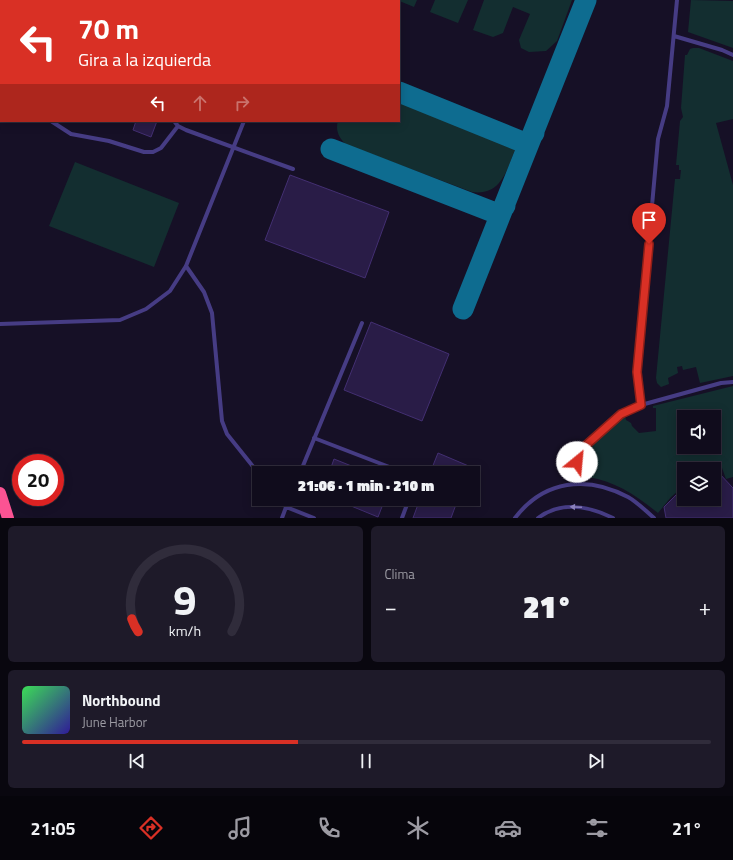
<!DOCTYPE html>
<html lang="es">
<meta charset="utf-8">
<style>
:root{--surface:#100c1c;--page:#1e1a29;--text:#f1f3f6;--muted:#9c9ba3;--line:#302c3b;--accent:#d93025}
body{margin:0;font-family:"Titillium Web",sans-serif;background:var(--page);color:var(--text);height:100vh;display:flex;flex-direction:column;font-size:15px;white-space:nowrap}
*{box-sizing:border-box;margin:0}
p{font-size:13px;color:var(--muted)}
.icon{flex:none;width:22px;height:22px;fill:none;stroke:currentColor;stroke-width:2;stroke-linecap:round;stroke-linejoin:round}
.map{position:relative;height:518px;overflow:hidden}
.panel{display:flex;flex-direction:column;gap:8px;padding:8px;background:#09070f;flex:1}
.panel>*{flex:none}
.guide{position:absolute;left:0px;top:0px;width:400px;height:122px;box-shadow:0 2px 10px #0003,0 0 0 1px var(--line);background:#d93025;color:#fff;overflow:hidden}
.fabs{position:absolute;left:677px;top:410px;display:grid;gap:8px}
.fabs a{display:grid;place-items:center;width:44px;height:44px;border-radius:0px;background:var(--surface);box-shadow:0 2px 10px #0003,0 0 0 1px var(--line);font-size:20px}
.speed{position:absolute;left:12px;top:454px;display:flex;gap:8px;font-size:20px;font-weight:700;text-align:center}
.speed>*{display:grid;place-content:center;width:52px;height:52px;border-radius:50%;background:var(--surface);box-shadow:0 2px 10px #0003,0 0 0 1px var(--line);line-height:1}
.speed .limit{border:6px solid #d22;background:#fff;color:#111}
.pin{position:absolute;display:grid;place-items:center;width:34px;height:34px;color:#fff;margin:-41px -17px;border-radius:50% 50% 50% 0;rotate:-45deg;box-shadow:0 0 4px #0007}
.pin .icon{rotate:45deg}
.me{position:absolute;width:44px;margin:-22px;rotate:28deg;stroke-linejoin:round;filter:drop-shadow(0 0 3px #0008)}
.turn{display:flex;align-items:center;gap:14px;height:84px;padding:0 12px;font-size:18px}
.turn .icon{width:52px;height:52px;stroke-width:2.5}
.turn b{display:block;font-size:28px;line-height:34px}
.lanes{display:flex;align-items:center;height:38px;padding:0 12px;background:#0003;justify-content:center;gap:20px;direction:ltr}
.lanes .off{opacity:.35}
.big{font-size:30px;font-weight:800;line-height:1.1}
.panel .card{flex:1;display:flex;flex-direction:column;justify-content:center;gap:6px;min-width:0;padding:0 14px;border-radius:6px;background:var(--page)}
.panel .dial{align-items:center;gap:0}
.dial svg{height:104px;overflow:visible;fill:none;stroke:var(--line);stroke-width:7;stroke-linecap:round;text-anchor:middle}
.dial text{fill:var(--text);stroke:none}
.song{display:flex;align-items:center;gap:12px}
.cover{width:48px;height:48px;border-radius:6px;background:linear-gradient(135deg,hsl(130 70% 55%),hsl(250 70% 35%))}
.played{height:4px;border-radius:2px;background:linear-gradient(90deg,var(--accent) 40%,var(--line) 40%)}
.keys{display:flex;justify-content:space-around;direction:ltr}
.heat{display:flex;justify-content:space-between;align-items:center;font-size:22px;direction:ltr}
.panel .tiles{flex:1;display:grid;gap:8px;grid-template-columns:1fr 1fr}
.card:last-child{grid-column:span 2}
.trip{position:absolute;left:252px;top:466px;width:228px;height:40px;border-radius:0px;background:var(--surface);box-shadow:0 2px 10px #0003,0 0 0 1px var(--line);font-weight:800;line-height:40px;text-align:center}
.menu{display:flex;height:64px;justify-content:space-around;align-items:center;background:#06050b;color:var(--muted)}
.menu .icon{width:28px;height:28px}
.menu .on{color:var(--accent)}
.menu b{font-size:18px;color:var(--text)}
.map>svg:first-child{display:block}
.green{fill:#132e30;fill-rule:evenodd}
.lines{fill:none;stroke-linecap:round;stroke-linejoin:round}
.taxiway{stroke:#0e6c90;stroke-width:21}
.building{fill:#291c47;stroke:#432f72}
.lane{stroke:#463c84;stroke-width:4}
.highway{stroke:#fb5393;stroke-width:12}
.oneway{fill:#8a81bb}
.route-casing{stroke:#8d1f18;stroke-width:10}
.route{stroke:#d93025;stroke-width:7}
</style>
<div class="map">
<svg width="733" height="518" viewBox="0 0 733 518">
<rect width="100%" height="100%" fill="#161026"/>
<path class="green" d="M0,0H2L1,1L0,130Z
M397,0H417L414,7Z
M435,0H468L458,23L430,12Z
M484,0H572L557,41L546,51L529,52L521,48L519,40L530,14L513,7L503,33L493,37L473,30Z
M691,0L733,1V48L688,32Z
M693,48H699L733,61V119L716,123L733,185V376L700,383L696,367L683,370L682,366L677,367L678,373L668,378L669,384L661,387L657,383L656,378L675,179H680L681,170H679V165H676L680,121L683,117L681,108L685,55H687L690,49Z
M399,100L516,147C507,169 502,196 472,192L347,145C339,139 335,130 338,121H399Z
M75,162L179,203L154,267L49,226Z
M733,386V477L726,479L722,468L714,470V469H684V486L671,497L658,513C635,495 617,482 588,477L587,479L582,476C581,470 581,462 583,457C587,445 615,424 625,416L626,420L631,423L632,426L639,433L656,431V408H653V406ZM684,417H714V447H684Z"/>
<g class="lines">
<path class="taxiway" d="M399,92L520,141C527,142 530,139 534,133
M331,149L493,212L501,211L505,206
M463,309L586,0"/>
</g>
<path class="building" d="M136,121H157L151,137L133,130Z
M290,175L389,212L365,278L265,240Z
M371,322L449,354L422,421L344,390Z
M438,453L471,467L468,473H430Z
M334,459L369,473H329Z
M718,472L733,488V518H666L664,507L684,487V499H714V474Z
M334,499H385L378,517Z
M420,499H458L451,518H413Z"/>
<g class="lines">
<path class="lane" d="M677,0L667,106L658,139L637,372L641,405L721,383L733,382
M41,1L42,0
M215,1V0
M291,1L292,0
M674,36L722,50L733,55
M51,121L71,134L109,141L144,152H153L161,148L178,126
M174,121L178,126L186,130L293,169
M186,266L204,292L212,313L222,421L227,434L259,474
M0,324L120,320L146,309L170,291L186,266L244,121
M314,438L405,473
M300,473L362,323
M578,484L577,462L579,456L584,447L621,415L641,405
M279,499L286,507L314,518
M282,518L289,499
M402,518L409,499
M515,518C544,480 587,475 628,497C637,502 646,511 654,518
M538,518C561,501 589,506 613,518"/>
<path class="highway" d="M0,493L8,518"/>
</g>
<defs><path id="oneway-solid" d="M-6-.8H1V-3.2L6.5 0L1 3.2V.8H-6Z"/></defs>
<use class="oneway" href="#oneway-solid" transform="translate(576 507) rotate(-177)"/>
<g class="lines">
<g class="route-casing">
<path id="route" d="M577,462L581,451L584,447L621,414L641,405L637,372L649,244"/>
</g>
<use href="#route" class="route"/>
</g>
</svg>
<div class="fabs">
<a><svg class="icon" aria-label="sound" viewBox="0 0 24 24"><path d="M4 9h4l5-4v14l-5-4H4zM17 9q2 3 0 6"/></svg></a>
<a><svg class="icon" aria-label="layers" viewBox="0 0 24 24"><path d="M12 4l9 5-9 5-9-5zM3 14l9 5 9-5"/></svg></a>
</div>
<div class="speed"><div class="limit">20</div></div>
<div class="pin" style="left:649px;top:244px;background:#d93025"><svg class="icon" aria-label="arrive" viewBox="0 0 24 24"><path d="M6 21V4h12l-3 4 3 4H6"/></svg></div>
<svg class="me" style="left:577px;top:462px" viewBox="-20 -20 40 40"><circle r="19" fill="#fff"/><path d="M0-13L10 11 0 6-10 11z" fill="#d93025"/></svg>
<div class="trip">21:06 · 1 min · 210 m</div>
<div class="guide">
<div class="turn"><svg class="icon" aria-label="left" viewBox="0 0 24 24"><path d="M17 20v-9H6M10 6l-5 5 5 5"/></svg><div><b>70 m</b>Gira a la izquierda</div></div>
<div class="lanes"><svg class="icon" aria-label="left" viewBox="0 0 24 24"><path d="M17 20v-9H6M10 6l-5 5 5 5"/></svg><svg class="icon off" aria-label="ahead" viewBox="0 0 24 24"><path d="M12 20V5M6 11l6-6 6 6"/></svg><svg class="icon off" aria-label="right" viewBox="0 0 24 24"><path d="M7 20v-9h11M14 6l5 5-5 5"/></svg></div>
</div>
</div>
<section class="panel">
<div class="tiles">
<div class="card dial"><svg viewBox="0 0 100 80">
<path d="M14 69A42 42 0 1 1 86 69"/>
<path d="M14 69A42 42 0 0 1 9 59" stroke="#d93025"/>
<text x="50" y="56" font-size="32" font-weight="700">9</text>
<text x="50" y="72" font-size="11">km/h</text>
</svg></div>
<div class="card"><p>Clima</p>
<div class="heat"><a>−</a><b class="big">21°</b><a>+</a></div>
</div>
<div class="card">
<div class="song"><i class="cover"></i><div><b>Northbound</b><p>June Harbor</p></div></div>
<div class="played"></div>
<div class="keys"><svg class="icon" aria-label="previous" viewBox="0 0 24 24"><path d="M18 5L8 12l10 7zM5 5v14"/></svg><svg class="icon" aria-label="pause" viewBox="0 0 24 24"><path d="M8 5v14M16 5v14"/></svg><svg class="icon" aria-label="next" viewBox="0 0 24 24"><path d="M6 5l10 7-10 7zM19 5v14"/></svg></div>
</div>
</div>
</section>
<nav class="menu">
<b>21:05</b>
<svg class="icon on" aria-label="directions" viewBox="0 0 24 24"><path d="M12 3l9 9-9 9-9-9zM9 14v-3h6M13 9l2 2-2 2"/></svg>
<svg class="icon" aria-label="music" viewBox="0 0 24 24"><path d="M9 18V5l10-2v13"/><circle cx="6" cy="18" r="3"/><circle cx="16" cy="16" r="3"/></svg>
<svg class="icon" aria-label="phone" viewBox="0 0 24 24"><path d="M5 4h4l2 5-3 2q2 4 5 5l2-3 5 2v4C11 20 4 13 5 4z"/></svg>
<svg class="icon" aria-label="climate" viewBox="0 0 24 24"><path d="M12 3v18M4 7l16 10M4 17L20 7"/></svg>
<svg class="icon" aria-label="car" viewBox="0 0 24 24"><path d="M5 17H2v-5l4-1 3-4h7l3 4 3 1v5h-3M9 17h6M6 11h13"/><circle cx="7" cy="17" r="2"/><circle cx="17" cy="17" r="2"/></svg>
<svg class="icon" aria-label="filters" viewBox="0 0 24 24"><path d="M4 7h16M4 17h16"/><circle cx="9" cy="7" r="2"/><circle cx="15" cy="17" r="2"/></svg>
<b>21°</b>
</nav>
